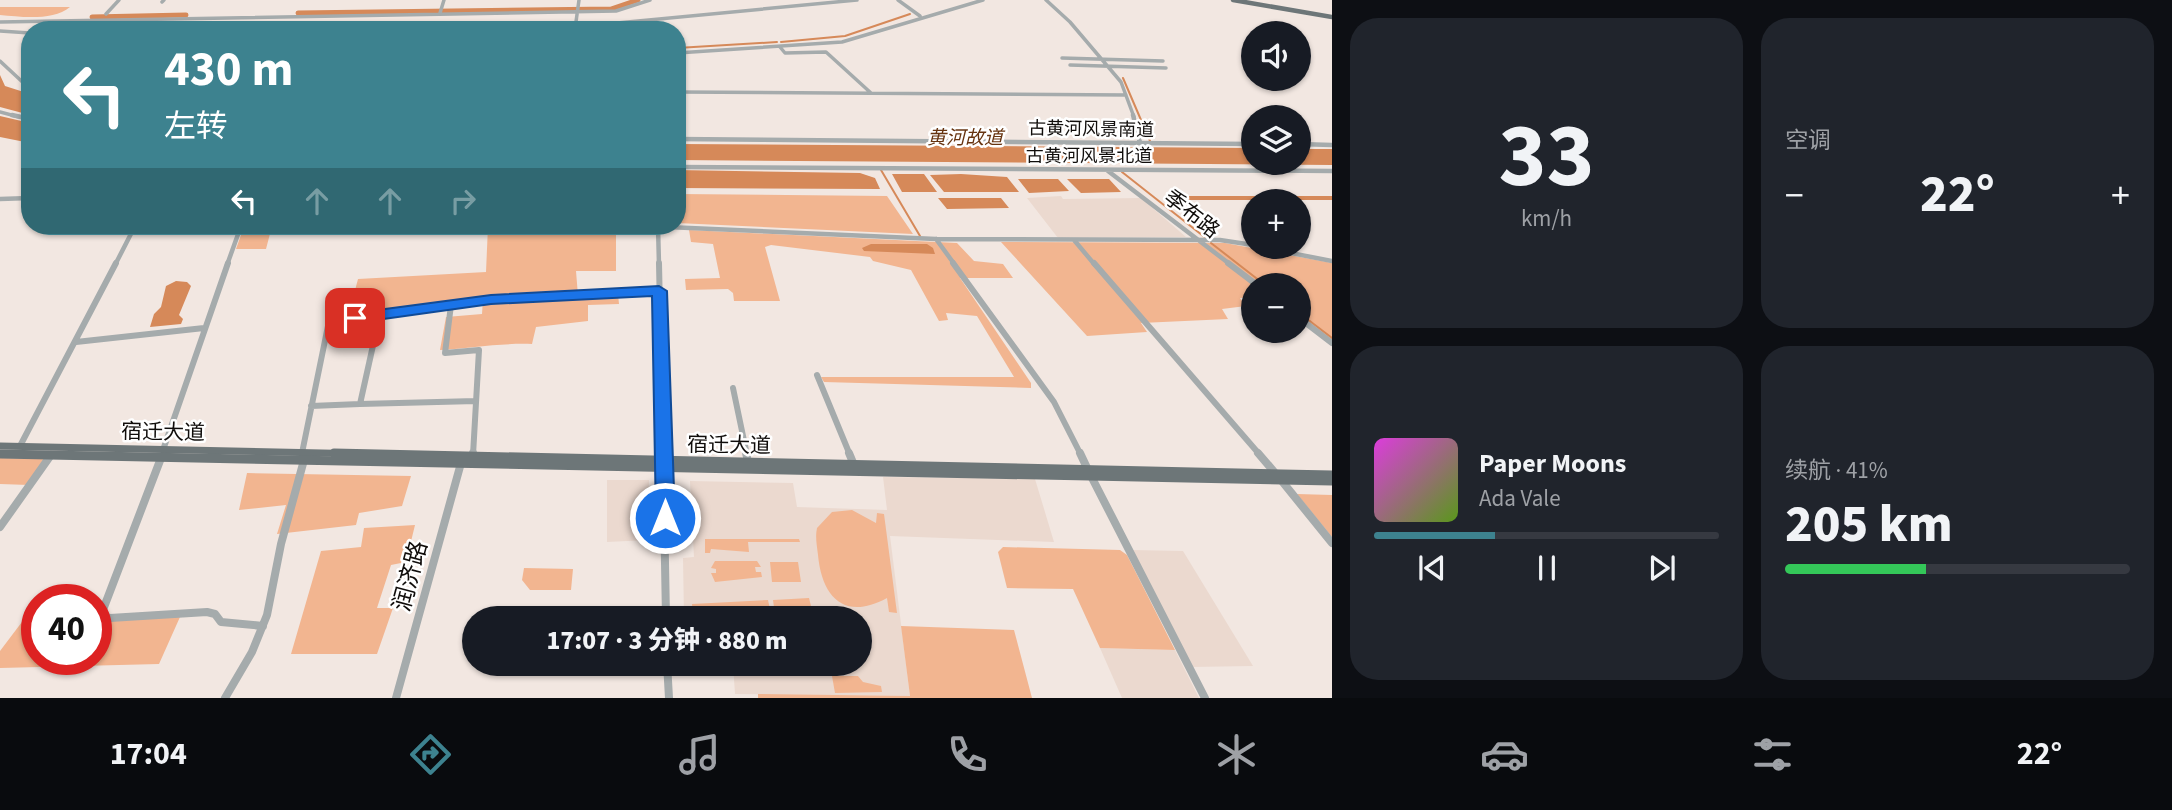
<!DOCTYPE html>
<html lang="zh">
<meta charset="utf-8">
<style>
:root{--surface:#171b24;--page:#20242c;--text:#f1f3f6;--muted:#9ea1a6;--line:#363941;--accent:#3d828f}
body{margin:0;font-family:"Source Sans 3","Noto Sans SC",sans-serif;background:var(--page);color:var(--text);height:100vh;display:flex;flex-direction:column;font-size:26px;white-space:nowrap}
*{box-sizing:border-box;margin:0}
p{font-size:23px;color:var(--muted)}
.icon{flex:none;width:38px;height:38px;fill:none;stroke:currentColor;stroke-width:2;stroke-linecap:round;stroke-linejoin:round}
.map{position:relative;flex:1;overflow:hidden}
.panel{display:flex;flex-direction:column;gap:18px;padding:18px;background:#0d0f14;width:840px}
.panel>*{flex:none}
.top-card{position:absolute;left:21px;top:21px;width:665px;height:214px;border-radius:28px;box-shadow:0 2px 5px #0004;background:#3d828f;color:#fff;overflow:hidden}
.controls{position:absolute;left:1241px;top:21px;display:grid;gap:14px}
.controls a{display:grid;place-items:center;width:70px;height:70px;border-radius:50%;background:var(--surface);box-shadow:0 2px 5px #0004;font-size:35px}
.speed{position:absolute;left:21px;top:584px;display:flex;gap:14px;font-size:35px;font-weight:700;text-align:center}
.speed>*{display:grid;place-content:center;width:91px;height:91px;border-radius:50%;background:var(--surface);box-shadow:0 2px 5px #0004;line-height:1}
.speed .limit{border:10px solid #d22;background:#fff;color:#111}
.pin{position:absolute;display:grid;place-items:center;width:60px;height:60px;color:#fff;margin:-30px;border-radius:14px;box-shadow:0 4px 10px #0006}
.me{position:absolute;width:77px;margin:-38px;rotate:0deg;stroke-linejoin:round;filter:drop-shadow(0 0 5px #0008)}
.turn{display:flex;align-items:center;gap:24px;height:147px;padding:0 28px;font-size:32px}
.turn .icon{width:91px;height:91px;stroke-width:2.5}
.turn b{display:block;font-size:49px;line-height:60px}
.lanes{display:flex;align-items:center;height:66px;padding:0 28px;background:#0003;justify-content:center;gap:35px;direction:ltr}
.lanes .off{opacity:.35}
.big{font-size:52px;font-weight:800;line-height:1.1}
.panel .tile{flex:1;display:flex;flex-direction:column;justify-content:center;gap:10px;min-width:0;padding:0 24px;border-radius:28px;background:var(--page)}
.panel .dial{align-items:center;gap:0}
.dial b{font-size:91px;line-height:1}
.song{display:flex;align-items:center;gap:21px}
.cover{width:84px;height:84px;border-radius:10px;background:linear-gradient(135deg,hsl(300 70% 55%),hsl(90 70% 35%))}
.played{height:7px;border-radius:4px;background:linear-gradient(90deg,var(--accent) 35%,var(--line) 35%)}
.keys{display:flex;justify-content:space-around;direction:ltr}
.heat{display:flex;justify-content:space-between;align-items:center;font-size:38px;direction:ltr}
.charge{height:10px;border-radius:5px;background:linear-gradient(90deg,#34c759 41%,var(--line) 0)}
.panel .tiles{flex:1;display:grid;gap:18px;grid-template-columns:repeat(2,1fr)}
.trip{position:absolute;left:462px;top:606px;width:410px;height:70px;border-radius:35px;background:var(--surface);box-shadow:0 2px 5px #0004;font-weight:800;line-height:70px;text-align:center}
.dock{display:flex;height:112px;justify-content:space-around;align-items:center;background:#090b0e;color:var(--muted)}
.dock .icon{width:49px;height:49px}
.dock .active{color:var(--accent)}
.dock b{font-size:32px;color:var(--text)}
main{display:flex;flex:1;min-height:0}
.map>svg:first-child{display:block}
.built{fill:#ebd9cf}
.green{fill:#f2b590}
.water{fill:#d68959}
.lines{fill:none;stroke-linecap:round;stroke-linejoin:round}
.stream{stroke:#d68959;stroke-width:2}
.river{stroke:#d68959;stroke-width:5}
.minor-far3{stroke:#a5abac;stroke-width:3.5}
.minor-far2{stroke:#a5abac;stroke-width:4.5}
.minor-far1{stroke:#a5abac;stroke-width:6}
.minor{stroke:#a5abac;stroke-width:8}
.major-far2{stroke:#6d7678;stroke-width:4.5}
.major-far1{stroke:#6d7678;stroke-width:7}
.major{stroke:#6d7678;stroke-width:9}
.route{fill:#1a73e8;stroke:#114b97;stroke-width:2}
.labels{text-anchor:middle;stroke-width:5;stroke-linejoin:round;paint-order:stroke}
.far-street-label{font-size:18px;fill:#100d0b;stroke:#fff}
.far-water-label{font-size:19px;font-style:italic;fill:#673410;stroke:#fff}
.street-label{font-size:21px;fill:#100d0b;stroke:#fff}
.near-street-label{font-size:24px;fill:#100d0b;stroke:#fff}
</style>
<main>
<div class="map">
<svg width="1332" height="698" viewBox="0 0 1332 698">
<rect width="100%" height="100%" fill="#f2e7e1"/>
<path class="built" d="M1061,196L1063,199L1141,198L1186,237L1058,238L1027,198Z
M883,477L1035,479L1054,542L890,536L910,696L735,694L733,664L684,665V663H859V618H684L683,558L694,557L690,481L793,483L797,507L887,510Z
M607,480H649L648,540L607,542Z
M1131,550L1183,551L1253,666L1191,667Z
M1100,648L1175,650L1199,698H1122Z"/>
<path class="green" d="M0,7H70C53,21 22,17 0,15Z
M677,194L887,196L913,234L677,223Z
M253,226H272L266,249H236L241,235L250,234Z
M488,226H593L592,234H616V271H576L578,296L618,294L619,304L588,305V321L536,327L532,344C500,343 471,348 440,350L446,317L482,314L483,299L348,317L358,279L486,272Z
M689,230L957,243L974,261L1003,264L1013,278H960L1031,383V388L824,382L821,377H1014L977,316L946,313L948,320L939,321L911,270L873,261L870,257L771,245L765,247L780,301H734L733,293L728,289L686,290L685,279L720,278L713,244L691,242Z
M1001,242L1225,243L1332,263V346L1299,320L1298,285H1253V297L1240,298L1246,306L1222,309L1228,319L1141,323L1147,332L1087,336Z
M0,458L46,459L29,485L0,484Z
M247,473L411,476L402,506L359,513L356,525L277,534L286,505L239,510Z
M1297,494L1332,495V537Z
M852,510L876,523L877,513L884,514L897,613L889,612L887,598C845,621 822,598 818,555C817,546 815,537 817,528L832,512Z
M415,525L406,562L391,565L377,608H393L377,654H291L321,551L361,547L364,528Z
M705,539H799L800,542H748L749,552L711,549L710,553H705Z
M1003,547L1120,550L1127,555L1175,650L1100,648L1073,589L1007,588L998,552Z
M715,561H757L761,567H755L756,572H761L762,577L715,582L711,573H716V569L711,568Z
M770,562H798L801,582H772Z
M524,568L573,569L571,590H530L522,580Z
M809,598L813,614L775,615L773,600Z
M768,600L771,614L693,616L692,604Z
M37,602V660H96V617L102,621L180,617L159,664L0,668V651Z
M901,626L1014,630L1032,698H758V694L910,696Z
M832,676H858L863,682L881,686L882,692L835,693Z"/>
<path class="water" d="M0,75L5,86L30,94V115L0,107Z
M0,116L30,123V143L0,137Z
M677,144L1253,148V163H1298L1299,149H1332V165L677,160Z
M677,170L860,173L875,178L880,189L677,188Z
M892,174H924L937,192H902Z
M961,174L1007,177L1019,192H944L930,175Z
M1018,179H1058L1069,191L1029,193Z
M1067,179H1109L1121,192L1081,193Z
M938,198H1001L1009,208L947,209Z
M871,244H927L933,248L935,254L864,251L862,248Z
M176,281L187,282L191,286L179,315L183,319L181,324L150,327L154,314L161,307L166,286Z"/>
<g class="lines">
<path class="stream" d="M781,42L845,36L910,14
M677,48L777,42
M1123,78L1150,141
M881,170L920,236
M1122,172L1207,239
M1169,197H1265
M1271,197H1332
M1172,199H1267
M1273,199H1332
M1211,243L1265,285
M1298,312L1332,338"/>
<path class="river" d="M298,13L611,9L638,0
M92,17L186,15"/>
<path class="minor-far3" d="M898,0L920,16
M1046,0L1070,22L1121,82L1134,117
M162,2L164,0
M440,13L444,0
M106,14L119,0
M0,22L616,11L650,0
M575,29L579,0
M86,30L244,24L575,27L857,0
M0,31L30,33
M780,47L785,53L826,52L871,93
M677,53L842,42L983,0
M1062,58L1163,61
M0,61L30,89
M1070,65L1166,68
M677,92L1126,95
M0,112L19,117"/>
<path class="minor-far2" d="M12,115L30,119
M1133,115L1140,143
M677,139L1253,144
M1298,144L1332,145
M677,167L1332,171
M1108,171L1231,265
M0,199L30,198
M644,226L936,239L1220,240L1253,245
M658,226L659,265
M936,239L955,265
M1074,240L1095,265
M1260,247L1332,261
M115,265L135,226
M227,265L241,226"/>
<path class="minor-far1" d="M659,263L663,455
M953,263L1054,402L1081,455
M1094,263L1260,455
M1228,263L1257,285
M451,305L445,353L479,350L473,455
M1298,317L1332,343
M76,342L204,328
M817,375L850,455
M733,388L747,455
M360,404L476,401
M311,406L360,404L380,314
M20,446L116,263
M163,450L228,263
M302,453L329,321L491,299L659,291"/>
<path class="minor" d="M663,453L666,618
M746,453L748,462
M849,453L854,465
M1080,453L1088,470
M1258,453L1276,474
M473,456V453
M161,458L101,615L110,618L207,612L215,614L221,622L263,626
M1091,476L1205,698
M1281,480L1332,543
M0,527L51,455
M667,663L669,698
M225,698L252,652L267,615L281,544L304,460
M396,698L461,463"/>
<path class="major-far2" d="M1233,0L1332,17"/>
<path class="major-far1" d="M0,446L414,455
M0,454L50,455"/>
<path class="major" d="M334,453L1332,475
M0,454L1332,481"/>
</g>
<path class="route" d="M659,286L667,291L675,518L672,523H658L656,518L652,296L491,304L355,323L347,318L355,313L491,295Z"/>
<g class="labels">
<g class="far-street-label">
<text transform="translate(1091 129) rotate(1)" y="6">古黄河风景南道</text>
<text x="1089" y="162">古黄河风景北道</text>
</g>
<g class="far-water-label">
<text x="965" y="144">黄河故道</text>
</g>
<g class="street-label">
<text transform="translate(1192 214) rotate(38)" y="7">季布路</text>
<text transform="translate(163 432) rotate(1)" y="7">宿迁大道</text>
<text transform="translate(729 445) rotate(1)" y="7">宿迁大道</text>
</g>
<g class="near-street-label">
<text transform="translate(410 576) rotate(-75)" y="8">润济路</text>
</g>
</g>
</svg>
<div class="controls">
<a><svg class="icon" aria-label="sound" viewBox="0 0 24 24"><path d="M4 9h4l5-4v14l-5-4H4zM17 9q2 3 0 6"/></svg></a>
<a><svg class="icon" aria-label="layers" viewBox="0 0 24 24"><path d="M12 4l9 5-9 5-9-5zM3 14l9 5 9-5"/></svg></a>
<a>+</a>
<a>−</a>
</div>
<div class="speed"><div class="limit">40</div></div>
<div class="pin" style="left:355px;top:318px;background:#d93025"><svg class="icon" aria-label="arrive" viewBox="0 0 24 24"><path d="M6 21V4h12l-3 4 3 4H6"/></svg></div>
<svg class="me" style="left:665px;top:518px" viewBox="-20 -20 40 40"><circle r="17" fill="#1a73e8" stroke="#fff" stroke-width="3"/><path d="M0-11L8 9 0 5-8 9z" fill="#fff"/></svg>
<div class="trip">17:07 · 3 分钟 · 880 m</div>
<div class="top-card">
<div class="turn"><svg class="icon" aria-label="left" viewBox="0 0 24 24"><path d="M17 20v-9H6M10 6l-5 5 5 5"/></svg><div><b>430 m</b>左转</div></div>
<div class="lanes"><svg class="icon" aria-label="left" viewBox="0 0 24 24"><path d="M17 20v-9H6M10 6l-5 5 5 5"/></svg><svg class="icon off" aria-label="ahead" viewBox="0 0 24 24"><path d="M12 20V5M6 11l6-6 6 6"/></svg><svg class="icon off" aria-label="ahead" viewBox="0 0 24 24"><path d="M12 20V5M6 11l6-6 6 6"/></svg><svg class="icon off" aria-label="right" viewBox="0 0 24 24"><path d="M7 20v-9h11M14 6l5 5-5 5"/></svg></div>
</div>
</div>
<section class="panel">
<div class="tiles">
<div class="tile dial"><b>33</b><p>km/h</p></div>
<div class="tile"><p>空调</p>
<div class="heat"><a>−</a><b class="big">22°</b><a>+</a></div>
</div>
<div class="tile">
<div class="song"><i class="cover"></i><div><b>Paper Moons</b><p>Ada Vale</p></div></div>
<div class="played"></div>
<div class="keys"><svg class="icon" aria-label="previous" viewBox="0 0 24 24"><path d="M18 5L8 12l10 7zM5 5v14"/></svg><svg class="icon" aria-label="pause" viewBox="0 0 24 24"><path d="M8 5v14M16 5v14"/></svg><svg class="icon" aria-label="next" viewBox="0 0 24 24"><path d="M6 5l10 7-10 7zM19 5v14"/></svg></div>
</div>
<div class="tile"><p>续航 · 41%</p><b class="big">205 km</b><div class="charge"></div></div>
</div>
</section>
</main>
<nav class="dock">
<b>17:04</b>
<svg class="icon active" aria-label="directions" viewBox="0 0 24 24"><path d="M12 3l9 9-9 9-9-9zM9 14v-3h6M13 9l2 2-2 2"/></svg>
<svg class="icon" aria-label="music" viewBox="0 0 24 24"><path d="M9 18V5l10-2v13"/><circle cx="6" cy="18" r="3"/><circle cx="16" cy="16" r="3"/></svg>
<svg class="icon" aria-label="phone" viewBox="0 0 24 24"><path d="M5 4h4l2 5-3 2q2 4 5 5l2-3 5 2v4C11 20 4 13 5 4z"/></svg>
<svg class="icon" aria-label="climate" viewBox="0 0 24 24"><path d="M12 3v18M4 7l16 10M4 17L20 7"/></svg>
<svg class="icon" aria-label="car" viewBox="0 0 24 24"><path d="M5 17H2v-5l4-1 3-4h7l3 4 3 1v5h-3M9 17h6M6 11h13"/><circle cx="7" cy="17" r="2"/><circle cx="17" cy="17" r="2"/></svg>
<svg class="icon" aria-label="filters" viewBox="0 0 24 24"><path d="M4 7h16M4 17h16"/><circle cx="9" cy="7" r="2"/><circle cx="15" cy="17" r="2"/></svg>
<b>22°</b>
</nav>
